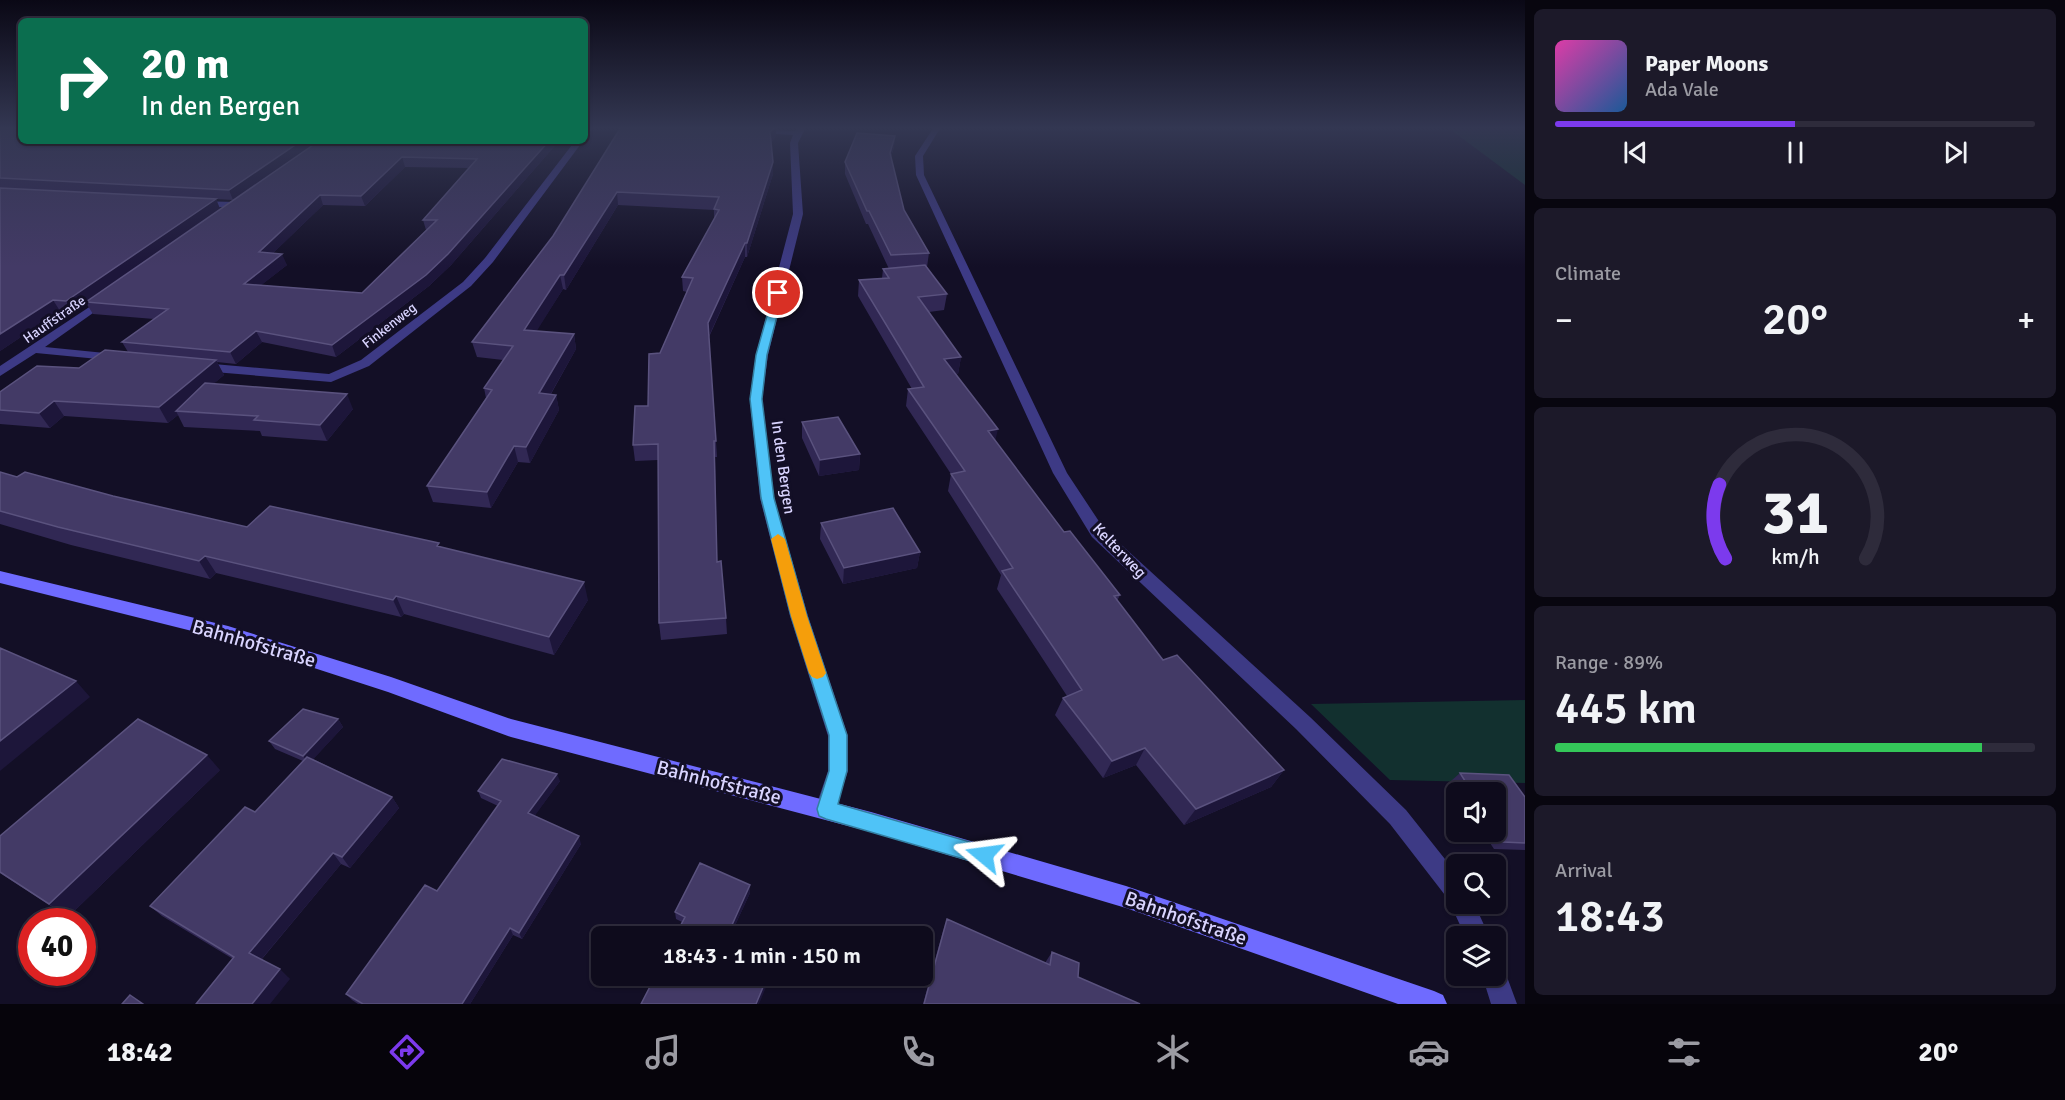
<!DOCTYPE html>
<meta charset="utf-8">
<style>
:root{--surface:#0e0b1c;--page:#1c1929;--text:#f1f3f6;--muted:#9b9ba3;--line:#2e2b3b;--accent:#7c3aed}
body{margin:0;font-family:Signika,sans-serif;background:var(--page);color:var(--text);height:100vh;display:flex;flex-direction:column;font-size:22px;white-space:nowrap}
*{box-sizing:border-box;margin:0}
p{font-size:20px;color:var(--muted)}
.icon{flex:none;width:33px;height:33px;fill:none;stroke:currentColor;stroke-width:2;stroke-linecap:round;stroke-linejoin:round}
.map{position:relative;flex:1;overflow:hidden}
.drawer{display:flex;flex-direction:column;gap:9px;padding:9px;background:#08060f;width:540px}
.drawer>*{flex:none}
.top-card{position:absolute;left:18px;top:18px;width:570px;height:126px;border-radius:9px;box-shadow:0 2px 4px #0004,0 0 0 2px var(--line);background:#0b6e4f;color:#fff;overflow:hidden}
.controls{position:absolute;left:1446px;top:782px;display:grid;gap:12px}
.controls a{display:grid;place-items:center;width:60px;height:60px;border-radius:9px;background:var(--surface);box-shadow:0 2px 4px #0004,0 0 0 2px var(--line);font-size:30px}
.speed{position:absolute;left:18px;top:908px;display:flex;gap:12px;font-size:30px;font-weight:700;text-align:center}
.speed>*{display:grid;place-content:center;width:78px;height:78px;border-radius:50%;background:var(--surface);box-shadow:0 2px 4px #0004,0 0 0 2px var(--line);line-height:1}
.speed .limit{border:9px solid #d22;background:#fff;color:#111}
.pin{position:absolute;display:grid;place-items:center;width:51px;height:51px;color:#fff;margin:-26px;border:3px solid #fff;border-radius:50%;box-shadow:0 2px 6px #0007}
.me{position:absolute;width:66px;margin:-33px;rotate:286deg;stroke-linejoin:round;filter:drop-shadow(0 0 4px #0008)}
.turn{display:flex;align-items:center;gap:21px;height:126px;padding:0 24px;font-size:27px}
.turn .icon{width:78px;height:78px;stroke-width:2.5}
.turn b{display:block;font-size:42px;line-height:51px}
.big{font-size:45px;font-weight:600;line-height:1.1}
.drawer .widget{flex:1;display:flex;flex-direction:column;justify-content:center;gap:9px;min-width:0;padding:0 21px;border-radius:9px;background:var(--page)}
.drawer .dial{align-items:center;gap:0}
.dial svg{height:156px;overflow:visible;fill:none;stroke:var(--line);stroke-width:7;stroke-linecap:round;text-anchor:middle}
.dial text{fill:var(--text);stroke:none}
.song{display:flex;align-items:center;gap:18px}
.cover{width:72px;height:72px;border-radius:9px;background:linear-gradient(135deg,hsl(320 70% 55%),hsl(210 70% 35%))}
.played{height:6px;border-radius:3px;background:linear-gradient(90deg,var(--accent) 50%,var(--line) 50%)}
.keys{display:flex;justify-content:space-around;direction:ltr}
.heat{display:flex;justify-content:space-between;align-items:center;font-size:33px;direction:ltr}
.charge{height:9px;border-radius:4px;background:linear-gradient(90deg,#34c759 89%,var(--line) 0)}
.trip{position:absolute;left:591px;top:926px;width:342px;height:60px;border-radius:9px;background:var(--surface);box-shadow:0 2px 4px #0004,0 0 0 2px var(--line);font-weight:600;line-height:60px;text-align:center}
.menu{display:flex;height:96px;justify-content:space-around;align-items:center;background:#06040b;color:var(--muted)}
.menu .icon{width:42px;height:42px}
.menu .selected{color:var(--accent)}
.menu b{font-size:27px;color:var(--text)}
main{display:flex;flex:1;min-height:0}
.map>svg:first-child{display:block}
.green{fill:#12302f}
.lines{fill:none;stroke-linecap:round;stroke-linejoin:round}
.street{fill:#3d3a85;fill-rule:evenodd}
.secondary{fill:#6f6bff;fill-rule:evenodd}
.wall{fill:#312854;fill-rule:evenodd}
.shaded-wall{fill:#1d163a}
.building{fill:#433a66;stroke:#5a527e;stroke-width:1.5;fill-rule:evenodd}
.route{fill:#4fc3f7;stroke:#337fa1;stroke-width:1.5}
.slow{fill:#f59e0b}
.labels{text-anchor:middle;stroke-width:6;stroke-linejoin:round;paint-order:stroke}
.far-street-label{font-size:14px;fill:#d9d4ff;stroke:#130f26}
.street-label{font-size:16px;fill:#d9d4ff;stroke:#130f26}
.near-street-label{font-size:20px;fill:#d9d4ff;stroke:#130f26}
</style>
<main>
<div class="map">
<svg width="1525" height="1004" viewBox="0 0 1525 1004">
<rect width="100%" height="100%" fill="#130f26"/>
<path class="green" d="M1447,127H1525V185Z
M1525,700V783L1390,780L1311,704Z"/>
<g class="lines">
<path class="street" d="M587,127H595L585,136V129Z
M798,127H806L798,143L803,214L768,355L762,399L774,498L808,616L848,736V771L833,816L826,819L819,816L815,809L828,771V736L790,616L760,498L750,399L756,355L793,214L790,143L793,135L757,133L753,131L757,129L795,131Z
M934,127H941L923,156L924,175L1067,473L1104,529L1310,717L1406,810L1456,873V903H1474L1489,936H1465L1450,903L1451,901L1448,899L1390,824L1296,729L1092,537L1053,473L916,175L915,156Z
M575,141H583L493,262L471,286L369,366L331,382L202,371L196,367L202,363L329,374L361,360L463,282L485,258Z
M195,201L236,202L241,205L236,208L198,206L195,205Z
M106,296L110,297V301L45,347L115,354L119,355V361L36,353L0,376V366Z
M1496,963L1503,966L1517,1004H1491L1482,975H1496Z"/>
<path class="secondary" d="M0,571L228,626L391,677L511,719L871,812L1126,886L1434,991L1443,995L1447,1004H1398L1126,908L871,832L511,737L388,692L228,640L0,583Z"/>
</g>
<path class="wall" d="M0,127L318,141L233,200L216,199L220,209L319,141H559L451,265L429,286L336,357L262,342L236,364L217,362L224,375L213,384L353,409L327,441L262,436L260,431L184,427L178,415L168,423L64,416L50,428L0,424V392L79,368L128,352L122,342L154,319L93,314L86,303L73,312L60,311L0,351ZM405,167L468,168L423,220L426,230L362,293L261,285L287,265L273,253L323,205L365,206Z
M621,127H782L781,128H776V136L771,143L773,174L747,257H745L709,337L717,457H715L717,562L726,618L727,634L661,640L659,623L658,460L635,461L633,445L648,406L660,353L687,292L683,291L682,277L714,219V210L618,205L566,290L563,289L536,331L574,334L576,349L551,394L556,395L559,410L530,463L518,462L491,508L433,502L427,486L486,398L484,388L503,360L477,357L472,342L553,236Z
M895,136L894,147L891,157L904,210L929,253L927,267L947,294L944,310L929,312L961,357L958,374H956L995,440L1064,532L1120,595L1117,601L1163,660L1284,770L1271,787L1184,825L1136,765L1103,778L1055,715L1063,698L1067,696L997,589L1001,575L948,491L951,474L906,406L908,389H912L858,296L859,280L882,278L883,269H889L868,224H866L845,174V162Z
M802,422L860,454L859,470L819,476L802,438Z
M0,472L17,477L113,496L247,527L441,547L588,600L554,655L404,614L401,617L216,573L210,579L71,545L0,524Z
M821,523L920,552L917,568L843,584L820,539Z
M338,719L343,727L313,759L392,797L399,808L350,868L341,864L262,959L290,979L233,959L162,916L150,906L255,812L303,761L275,749L269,741Z
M220,770L68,917L0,873V836Z
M1460,773L1525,797V850L1494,849L1482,831H1496V792H1458L1451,781Z
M560,781L534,816L581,844L522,939L513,935L470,1004H358L352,1000L346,994L437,891L498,806L481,798L478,791Z
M750,885V893L730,936H675L682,922L676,919L675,912Z
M947,919L1045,963L1052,952L1078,977L1140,1004H923L943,931Z"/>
<path class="shaded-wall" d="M775,127H776V136L770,144V132Z
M895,136L894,147L888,165L890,153Z
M301,141H318L233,200L229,190Z
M549,141H559L451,265L429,286L336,357L332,345Z
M402,157L405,167L365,206L361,196Z
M773,162V174L747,257V243Z
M617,192L618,205L566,290L564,275Z
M320,195L323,205L263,263L259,252Z
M216,199L220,209L73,312L66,301Z
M745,243V257L708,338V323Z
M282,254L287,265L249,295L244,284Z
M560,275L563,289L528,345L524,330Z
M53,300L60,311L0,351V334Z
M256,331L262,342L236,364L230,352Z
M574,334L576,349L542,409L539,393Z
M961,357L958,374L941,376L944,359Z
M216,360L224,375L181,412L176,411L178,415L168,423L159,407Z
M347,394L353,409L327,441L320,425Z
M556,395L559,410L530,463L526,447Z
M54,401L64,416L50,428L39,413Z
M998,429L994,446L988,431Z
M514,446L518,462L491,508L487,492Z
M860,454L859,470L819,476L820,460Z
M920,552L917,568L843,584L844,568Z
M205,556L216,573L210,579L199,561Z
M584,582L588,600L554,655L549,637Z
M396,596L404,614L401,617L393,600Z
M76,681L90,697L0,771V741Z
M338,719L343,727L309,764L303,756Z
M1145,748L1136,765L1103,778L1112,761Z
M207,755L220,770L68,917L49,904Z
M1284,770L1271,787L1184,825L1196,809Z
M557,774L560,781L531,821L528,813Z
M392,797L399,808L350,868L342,857Z
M579,836L581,844L522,939L519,933Z
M333,853L341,864L259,962L249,953Z
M750,885V893L730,936H727Z
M510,928L513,935L470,1004H462Z
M280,969L290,979L270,1004H252Z
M768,975H771L759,1004H756Z"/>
<path class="building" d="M0,127H21V141H301L229,190L0,178Z
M621,127H775L770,132L773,162L747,243H745L708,323L716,441H714L717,562L721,561L726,618L659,623L658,444L633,445L635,406H648L649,354L660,353L693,278L682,277L719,210L714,209L719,197L617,192L564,275H560L524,330L574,334L539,393L556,395L526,447L514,446L487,492L427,486L492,390L484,388L513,346L472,342L553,236Z
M857,133L895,136L890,153L904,210L929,253L891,255L869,211H867L845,162Z
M319,141H549L448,254L426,275L332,345L256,331L230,352L122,342L168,309L86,302ZM402,157L477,159L423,220H437L362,293L244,284L282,254L259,252L320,195L361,196Z
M0,188L216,199L66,301L53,300L0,334Z
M925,265L947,294L918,297L961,357L944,359L998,429L988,431L1064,532L1070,531L1120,595L1114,596L1163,660L1177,655L1284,770L1196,809L1145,748L1112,761L1063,698L1082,690L1002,571L1013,568L951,474L965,471L908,389L924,387L859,280L889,278L883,269Z
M105,350L216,360L159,407L54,401L39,413L0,410V392L37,366L79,368Z
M205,383L347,394L320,425L254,420L258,416L176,411Z
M838,417L860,454L820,460L802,422Z
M0,472L17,477L25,472L113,496L247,527L270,506L439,543L437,546L584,582L549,637L396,596L393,600L205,556L199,561L58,527L0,511Z
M893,508L920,552L844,568L821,523Z
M0,648L76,681L0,741Z
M303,709L338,719L303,756L269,741Z
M138,719L207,755L49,904L0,872V836Z
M307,757L392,797L342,857L333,853L249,953L280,969L252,1004H196L234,957L150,906L245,807L255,812Z
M502,759L557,774L528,813L579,836L519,933L510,928L462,1004H363L346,994L425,885L437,891L501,801L478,791Z
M1460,773L1509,775L1525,797V843L1503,842L1496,830V792H1472Z
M700,863L750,885L727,936H675L685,917L675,912Z
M947,919L1050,965L1052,952L1079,963L1078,977L1140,1004H924Z
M656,975H768L756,1004H641Z
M130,995L143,1004H122Z"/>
<linearGradient id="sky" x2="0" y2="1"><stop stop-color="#0a0815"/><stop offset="0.48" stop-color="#333752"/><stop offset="1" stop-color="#333752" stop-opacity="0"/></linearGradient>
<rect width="1525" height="267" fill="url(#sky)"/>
<path class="route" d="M774,291L783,293L767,355L762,399L774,498L807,616L847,735V771L838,804L991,848L994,855L991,862L984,865L826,819L819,816L817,809L829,771V735L791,616L761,498L750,399L756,355Z"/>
<path class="slow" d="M778,534L785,539L807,616L826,673L823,677L817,679L812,677L809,673L791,616L771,539Z"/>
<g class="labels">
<g class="far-street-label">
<text transform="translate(54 319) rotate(-35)" y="5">Hauffstraße</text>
<text transform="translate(389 325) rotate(-38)" y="5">Finkenweg</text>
</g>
<g class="street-label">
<text transform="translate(784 467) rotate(82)" y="6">In den Bergen</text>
<text transform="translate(1120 550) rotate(46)" y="6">Kelterweg</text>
</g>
<g class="near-street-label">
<text transform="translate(254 643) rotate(16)" y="7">Bahnhofstraße</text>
<text transform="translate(719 782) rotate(14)" y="7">Bahnhofstraße</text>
<text transform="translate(1186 918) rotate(19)" y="7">Bahnhofstraße</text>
</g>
</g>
</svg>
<div class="controls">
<a><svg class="icon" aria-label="sound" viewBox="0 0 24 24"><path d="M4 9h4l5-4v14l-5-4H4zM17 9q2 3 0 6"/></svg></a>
<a><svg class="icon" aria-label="search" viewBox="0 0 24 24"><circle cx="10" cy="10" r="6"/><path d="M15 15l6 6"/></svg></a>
<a><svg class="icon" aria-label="layers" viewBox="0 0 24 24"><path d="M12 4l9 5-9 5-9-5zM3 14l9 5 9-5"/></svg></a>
</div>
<div class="speed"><div class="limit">40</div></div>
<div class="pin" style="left:778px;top:293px;background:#d93025"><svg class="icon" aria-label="arrive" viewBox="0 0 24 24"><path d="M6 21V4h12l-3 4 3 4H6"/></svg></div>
<svg class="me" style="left:984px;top:855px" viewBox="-20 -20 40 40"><path d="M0-17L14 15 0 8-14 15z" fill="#4fc3f7" stroke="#fff" stroke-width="4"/></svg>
<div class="trip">18:43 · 1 min · 150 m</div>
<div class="top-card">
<div class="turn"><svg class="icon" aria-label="right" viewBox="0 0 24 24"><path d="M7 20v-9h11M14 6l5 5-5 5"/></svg><div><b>20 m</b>In den Bergen</div></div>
</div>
</div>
<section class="drawer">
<div class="widget">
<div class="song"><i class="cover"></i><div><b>Paper Moons</b><p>Ada Vale</p></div></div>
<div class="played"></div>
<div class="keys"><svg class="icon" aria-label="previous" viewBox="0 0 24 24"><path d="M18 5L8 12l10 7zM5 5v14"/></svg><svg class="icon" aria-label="pause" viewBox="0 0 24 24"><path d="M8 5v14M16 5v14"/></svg><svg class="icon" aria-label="next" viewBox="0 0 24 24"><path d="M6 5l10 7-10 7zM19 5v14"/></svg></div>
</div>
<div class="widget"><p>Climate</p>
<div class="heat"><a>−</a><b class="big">20°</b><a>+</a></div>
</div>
<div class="widget dial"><svg viewBox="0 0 100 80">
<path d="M14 69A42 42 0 1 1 86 69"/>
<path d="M14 69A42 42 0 0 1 11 31" stroke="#7c3aed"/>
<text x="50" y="56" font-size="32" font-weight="700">31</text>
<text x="50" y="72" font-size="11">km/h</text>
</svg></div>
<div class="widget"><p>Range · 89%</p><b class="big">445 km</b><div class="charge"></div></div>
<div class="widget"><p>Arrival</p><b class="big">18:43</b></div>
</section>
</main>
<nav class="menu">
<b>18:42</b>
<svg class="icon selected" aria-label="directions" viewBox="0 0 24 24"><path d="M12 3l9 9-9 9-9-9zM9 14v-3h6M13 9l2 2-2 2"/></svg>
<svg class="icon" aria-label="music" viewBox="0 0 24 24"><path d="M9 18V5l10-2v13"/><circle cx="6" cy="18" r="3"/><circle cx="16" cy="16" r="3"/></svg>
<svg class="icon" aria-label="phone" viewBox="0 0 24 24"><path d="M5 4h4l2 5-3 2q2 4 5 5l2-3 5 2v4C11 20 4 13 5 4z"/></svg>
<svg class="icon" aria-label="climate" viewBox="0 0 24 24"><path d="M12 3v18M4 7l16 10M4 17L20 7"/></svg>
<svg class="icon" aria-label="car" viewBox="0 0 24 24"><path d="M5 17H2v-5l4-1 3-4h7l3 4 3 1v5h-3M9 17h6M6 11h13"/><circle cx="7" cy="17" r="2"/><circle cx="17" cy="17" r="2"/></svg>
<svg class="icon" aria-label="filters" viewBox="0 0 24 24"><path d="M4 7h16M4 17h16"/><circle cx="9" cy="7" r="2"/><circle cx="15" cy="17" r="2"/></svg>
<b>20°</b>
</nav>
